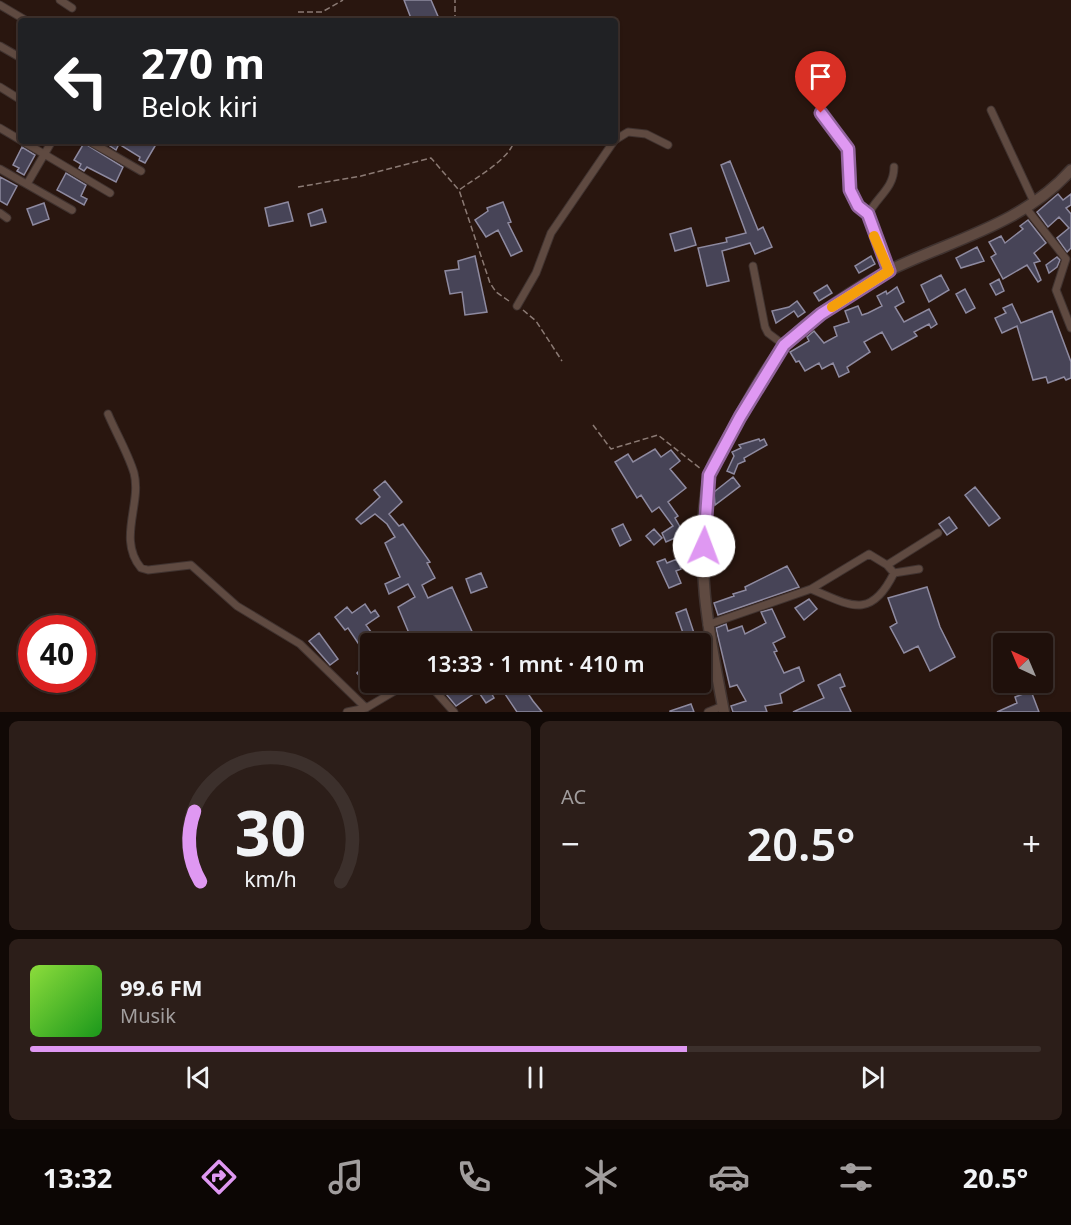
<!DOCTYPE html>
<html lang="id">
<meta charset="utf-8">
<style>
:root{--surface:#1f100b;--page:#2c1e19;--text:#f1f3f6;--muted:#a19d9d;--line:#3c302c;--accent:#df98f2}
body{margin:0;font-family:"Noto Sans",sans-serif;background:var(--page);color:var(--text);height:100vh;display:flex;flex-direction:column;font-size:22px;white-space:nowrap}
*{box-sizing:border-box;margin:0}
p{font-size:20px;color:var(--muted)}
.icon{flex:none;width:33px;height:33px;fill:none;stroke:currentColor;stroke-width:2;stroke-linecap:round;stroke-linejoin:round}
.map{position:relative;height:712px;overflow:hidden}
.panel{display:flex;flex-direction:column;gap:9px;padding:9px;background:#110906;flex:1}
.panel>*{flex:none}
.banner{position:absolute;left:18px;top:18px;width:600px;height:126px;border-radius:6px;box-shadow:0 2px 4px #0004,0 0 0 2px var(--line);background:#202124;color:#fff;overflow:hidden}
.needle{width:39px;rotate:316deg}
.controls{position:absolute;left:993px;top:633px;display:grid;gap:12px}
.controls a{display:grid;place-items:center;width:60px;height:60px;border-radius:6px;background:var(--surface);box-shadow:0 2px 4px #0004,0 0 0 2px var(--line);font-size:30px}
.speed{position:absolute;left:18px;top:615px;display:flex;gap:12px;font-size:30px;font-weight:700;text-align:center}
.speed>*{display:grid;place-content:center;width:78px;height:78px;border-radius:50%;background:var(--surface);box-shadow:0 2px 4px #0004,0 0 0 2px var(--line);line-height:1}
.speed .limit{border:9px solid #d22;background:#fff;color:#111}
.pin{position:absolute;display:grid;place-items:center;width:51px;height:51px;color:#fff;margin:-62px -26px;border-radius:50% 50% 50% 0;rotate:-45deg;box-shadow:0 0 6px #0007}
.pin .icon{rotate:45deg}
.me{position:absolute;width:66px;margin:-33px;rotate:2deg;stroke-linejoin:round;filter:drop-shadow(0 0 4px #0008)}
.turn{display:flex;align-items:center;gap:21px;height:126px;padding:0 24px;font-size:27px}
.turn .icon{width:78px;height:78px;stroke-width:2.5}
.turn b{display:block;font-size:42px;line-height:51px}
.big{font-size:45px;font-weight:600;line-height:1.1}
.panel .tile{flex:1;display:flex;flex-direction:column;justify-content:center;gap:9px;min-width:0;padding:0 21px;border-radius:9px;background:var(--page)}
.panel .dial{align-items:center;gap:0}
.dial svg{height:156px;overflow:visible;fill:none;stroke:var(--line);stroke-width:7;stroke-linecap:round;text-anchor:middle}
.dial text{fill:var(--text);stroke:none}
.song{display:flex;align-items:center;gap:18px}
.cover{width:72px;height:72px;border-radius:9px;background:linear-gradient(135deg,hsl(90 70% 55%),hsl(120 70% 35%))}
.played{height:6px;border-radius:3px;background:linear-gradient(90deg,var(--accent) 65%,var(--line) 65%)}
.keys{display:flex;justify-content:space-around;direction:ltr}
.heat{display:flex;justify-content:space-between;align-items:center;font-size:33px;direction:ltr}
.panel .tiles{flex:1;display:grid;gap:9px;grid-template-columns:1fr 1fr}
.tile:last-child{grid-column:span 2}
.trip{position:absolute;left:360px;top:633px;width:351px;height:60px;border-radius:6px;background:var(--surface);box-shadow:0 2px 4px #0004,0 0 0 2px var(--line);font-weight:600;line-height:60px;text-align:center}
.dock{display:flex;height:96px;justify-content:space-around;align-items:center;background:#0c0604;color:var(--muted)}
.dock .icon{width:42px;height:42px}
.dock .active{color:var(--accent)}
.dock b{font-size:27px;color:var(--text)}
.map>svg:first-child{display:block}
.building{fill:#474457;stroke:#8e8aa0;stroke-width:1.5}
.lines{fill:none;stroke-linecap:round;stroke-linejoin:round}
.street-casing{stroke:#403330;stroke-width:9}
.secondary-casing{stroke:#403330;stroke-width:13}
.path{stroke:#8b7a74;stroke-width:1.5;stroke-dasharray:6 3;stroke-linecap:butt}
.street{stroke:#5f4a41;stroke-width:7}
.secondary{stroke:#5f4a41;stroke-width:10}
.route-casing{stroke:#91639d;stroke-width:15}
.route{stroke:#df98f2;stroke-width:10}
.slow{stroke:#f59e0b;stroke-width:10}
</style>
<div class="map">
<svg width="1071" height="712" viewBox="0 0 1071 712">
<rect width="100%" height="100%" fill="#29160f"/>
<path class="building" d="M404,0H431L440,21H412Z
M113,141H158L145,163L139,160L140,157L119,144L116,150L110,146Z
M84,143L123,167L116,182L87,167L84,171L79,168L81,164L74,160Z
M22,147L35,155L24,175L17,171L19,168L13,165Z
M730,161L758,230L763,227L772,247L755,254L750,243L722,251L729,281L707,286L698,248L727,242L726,238L746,233L721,165Z
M66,173L86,185L81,196L87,199L84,205L57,190Z
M0,177L17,186L7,205L0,201Z
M1058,194L1063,200L1071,194V205L1066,208L1071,214V248L1067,252L1057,238L1069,228L1059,217L1048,227L1037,212Z
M288,202L293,221L269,226L265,208Z
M503,202L511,222L508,223L522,251L511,256L498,230L486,237L475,220L488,211L487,208Z
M44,203L49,219L33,225L27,209Z
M322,209L326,222L311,226L308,214Z
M1028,220L1046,243L1034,253L1040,261L1034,263L1041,280L1038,282L1027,265L1003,279L991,257L996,254L989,242L1001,236L1005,243L1023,229L1020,226Z
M691,228L696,245L675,251L670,234Z
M977,247L984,261L961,268L956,258Z
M475,256L487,312L465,315L462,292L450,294L445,271L459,269L458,261Z
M871,256L875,264L859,273L855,266Z
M1057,257L1060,260L1057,267L1049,273L1046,265Z
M941,275L949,290L929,302L921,285Z
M999,279L1004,291L996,295L990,284Z
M827,285L832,293L819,301L814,293Z
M897,287L904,302L895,307L904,322L929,309L937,324L931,328L929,324L914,332L917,336L892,350L882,332L864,342L870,352L847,367L849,372L839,377L833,363L822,369L819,363L805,371L799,361L796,362L790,352L809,341L807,337L814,331L824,343L837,336L834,327L849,322L845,311L858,306L862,315L868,313L882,306L877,296L886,291L887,294Z
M965,289L975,308L966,313L956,294Z
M797,301L805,312L798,317L794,311L776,323L772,311L789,307Z
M1012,304L1021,323L1052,311L1071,362V378L1066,380L1064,377L1048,383L1046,377L1033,380L1017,326L1002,333L995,318L1006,313L1003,308Z
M759,439L760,441L764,439L767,445L744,458L745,461L738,464L734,474L727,471L734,456L732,452L741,448L739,445Z
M655,449L661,457L671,450L680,461L670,469L686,488L668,502L678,516L675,518L684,534L666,542L662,533L673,526L659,507L652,512L641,495L637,498L615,462L628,454L633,462Z
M733,477L740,486L715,505L714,492Z
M385,481L402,502L389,514L399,526L403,524L430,562L427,563L435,578L422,585L428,598L452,587L474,636L459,644H453L450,637L435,643L432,636L418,644H404L411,638L398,607L415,597L408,584L389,594L385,584L400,577L385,543L395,537L387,524L375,514L361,524L356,519L380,497L374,490Z
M975,487L1000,518L989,526L965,495Z
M949,517L957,528L947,535L939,524Z
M623,524L631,540L620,546L612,529Z
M654,529L662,538L654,545L646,536Z
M665,559L667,563L677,559L681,569L676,571L681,583L669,588L657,562Z
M787,566L799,587L718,615L714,603L734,596L733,594L746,590L745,587Z
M481,573L487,587L471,593L466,579Z
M927,587L940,627L955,657L930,671L918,646L904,653L890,627L897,623L888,598Z
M809,599L817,609L804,620L795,608Z
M365,604L371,613L375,610L379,616L366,625L374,636L360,646L348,628L345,630L335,617L347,607L352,613Z
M686,609L694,633V644H686V632L683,633L676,613Z
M772,609L785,637L773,643L777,651L774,652L784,673L799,667L804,681L780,694L782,703L765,706L767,712H733L731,706L746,701L737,685L730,687L716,628L726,624L728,631L742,626L745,634L766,623L761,612Z
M319,633L338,659L330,665L309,641Z
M365,665L370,671V682H386L374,693L357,673Z
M840,674L845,686L840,688L851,712H793L824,698L818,685Z
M466,682H485L494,698L486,703L478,691L456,706L446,694L453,689L455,691Z
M521,683L533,701L542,712H517L505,694Z
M1031,691L1039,712H997L1017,703L1015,697Z
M691,704L694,712H670V711Z"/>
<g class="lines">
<g class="street-casing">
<path id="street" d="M60,0L72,8
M0,5L27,21
M0,46L21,58
M0,87L21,100
M991,110L1034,202
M821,113C831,125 848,139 850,155C856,183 843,192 868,215
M0,128L110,193
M615,140L628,132L646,134L668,145
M89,141L141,171
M0,169L72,210
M27,184L52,141
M1026,208L1066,259L1056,290L1071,328
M0,213L7,218
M753,266L765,327L768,333L784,345
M889,271L868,215C876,197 894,189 894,167
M517,306L536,273L551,233L614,141
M108,414C116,433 128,453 134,473C142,504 117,539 141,568L148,570L191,565L237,606L300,644L366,708L410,682
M887,565L938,533
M811,589L869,554L887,565L894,573
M707,625L811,589C851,606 871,620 894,573L919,569
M427,682L454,712
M347,712L366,708
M708,712L723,706"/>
</g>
<g class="secondary-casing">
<path id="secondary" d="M724,712C709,636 693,555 709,477C712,461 725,444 733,429C748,401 765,368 786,344C807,319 861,285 890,270C952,240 1023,224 1071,170"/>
</g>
<path class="path" d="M298,12H322L343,0
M455,21V0
M298,187L361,176L431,158L458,189
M509,301L496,292L490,283L459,190C474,179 510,159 514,141
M523,310L536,321L562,361
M593,425L611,449L658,435L701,469"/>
<use href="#street" class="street"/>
<use href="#secondary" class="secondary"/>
</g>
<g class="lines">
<g class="route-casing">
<path id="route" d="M704,546L709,475L740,417L784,345L821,314L889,271L868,214L858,206L850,190L848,149L821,113"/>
</g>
<use href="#route" class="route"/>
<path class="slow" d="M832,307L889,271L874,236"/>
</g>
</svg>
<div class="controls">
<a><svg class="needle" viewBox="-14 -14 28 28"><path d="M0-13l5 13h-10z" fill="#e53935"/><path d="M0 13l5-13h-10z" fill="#a19d9d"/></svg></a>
</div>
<div class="speed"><div class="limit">40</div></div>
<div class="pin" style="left:821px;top:113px;background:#d93025"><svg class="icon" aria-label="arrive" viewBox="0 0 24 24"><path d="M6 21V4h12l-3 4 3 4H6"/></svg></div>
<svg class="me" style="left:704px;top:546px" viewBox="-20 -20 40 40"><circle r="19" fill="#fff"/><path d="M0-13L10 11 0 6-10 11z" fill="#df98f2"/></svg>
<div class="trip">13:33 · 1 mnt · 410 m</div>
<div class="banner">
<div class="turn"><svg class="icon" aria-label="left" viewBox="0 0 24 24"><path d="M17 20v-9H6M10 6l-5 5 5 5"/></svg><div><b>270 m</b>Belok kiri</div></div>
</div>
</div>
<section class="panel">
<div class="tiles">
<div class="tile dial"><svg viewBox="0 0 100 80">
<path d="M14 69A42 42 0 1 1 86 69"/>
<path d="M14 69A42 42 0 0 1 11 33" stroke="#df98f2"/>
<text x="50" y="56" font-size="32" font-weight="700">30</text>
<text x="50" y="72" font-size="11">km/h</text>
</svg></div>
<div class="tile"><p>AC</p>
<div class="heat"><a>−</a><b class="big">20.5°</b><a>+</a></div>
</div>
<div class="tile">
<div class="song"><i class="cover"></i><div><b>99.6 FM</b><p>Musik</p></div></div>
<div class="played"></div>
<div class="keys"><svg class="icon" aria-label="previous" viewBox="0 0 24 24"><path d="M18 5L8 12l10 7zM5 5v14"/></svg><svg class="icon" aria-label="pause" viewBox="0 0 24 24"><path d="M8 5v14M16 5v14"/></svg><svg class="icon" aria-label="next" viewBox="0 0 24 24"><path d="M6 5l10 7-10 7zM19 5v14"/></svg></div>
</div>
</div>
</section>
<nav class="dock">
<b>13:32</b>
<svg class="icon active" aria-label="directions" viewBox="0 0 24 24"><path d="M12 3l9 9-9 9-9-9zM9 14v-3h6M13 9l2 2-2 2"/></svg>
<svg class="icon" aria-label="music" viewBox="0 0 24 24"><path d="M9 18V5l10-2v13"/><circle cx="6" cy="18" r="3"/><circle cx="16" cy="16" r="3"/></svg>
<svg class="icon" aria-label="phone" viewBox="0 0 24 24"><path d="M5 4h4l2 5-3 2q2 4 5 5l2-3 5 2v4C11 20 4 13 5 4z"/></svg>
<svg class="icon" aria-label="climate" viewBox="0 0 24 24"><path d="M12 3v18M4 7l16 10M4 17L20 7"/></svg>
<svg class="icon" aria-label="car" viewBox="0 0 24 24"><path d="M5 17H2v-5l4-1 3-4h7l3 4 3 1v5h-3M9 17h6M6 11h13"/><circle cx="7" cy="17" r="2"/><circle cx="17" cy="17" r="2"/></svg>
<svg class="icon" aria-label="filters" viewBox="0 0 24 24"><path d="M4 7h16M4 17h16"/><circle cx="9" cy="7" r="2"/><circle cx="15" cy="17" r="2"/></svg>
<b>20.5°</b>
</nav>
